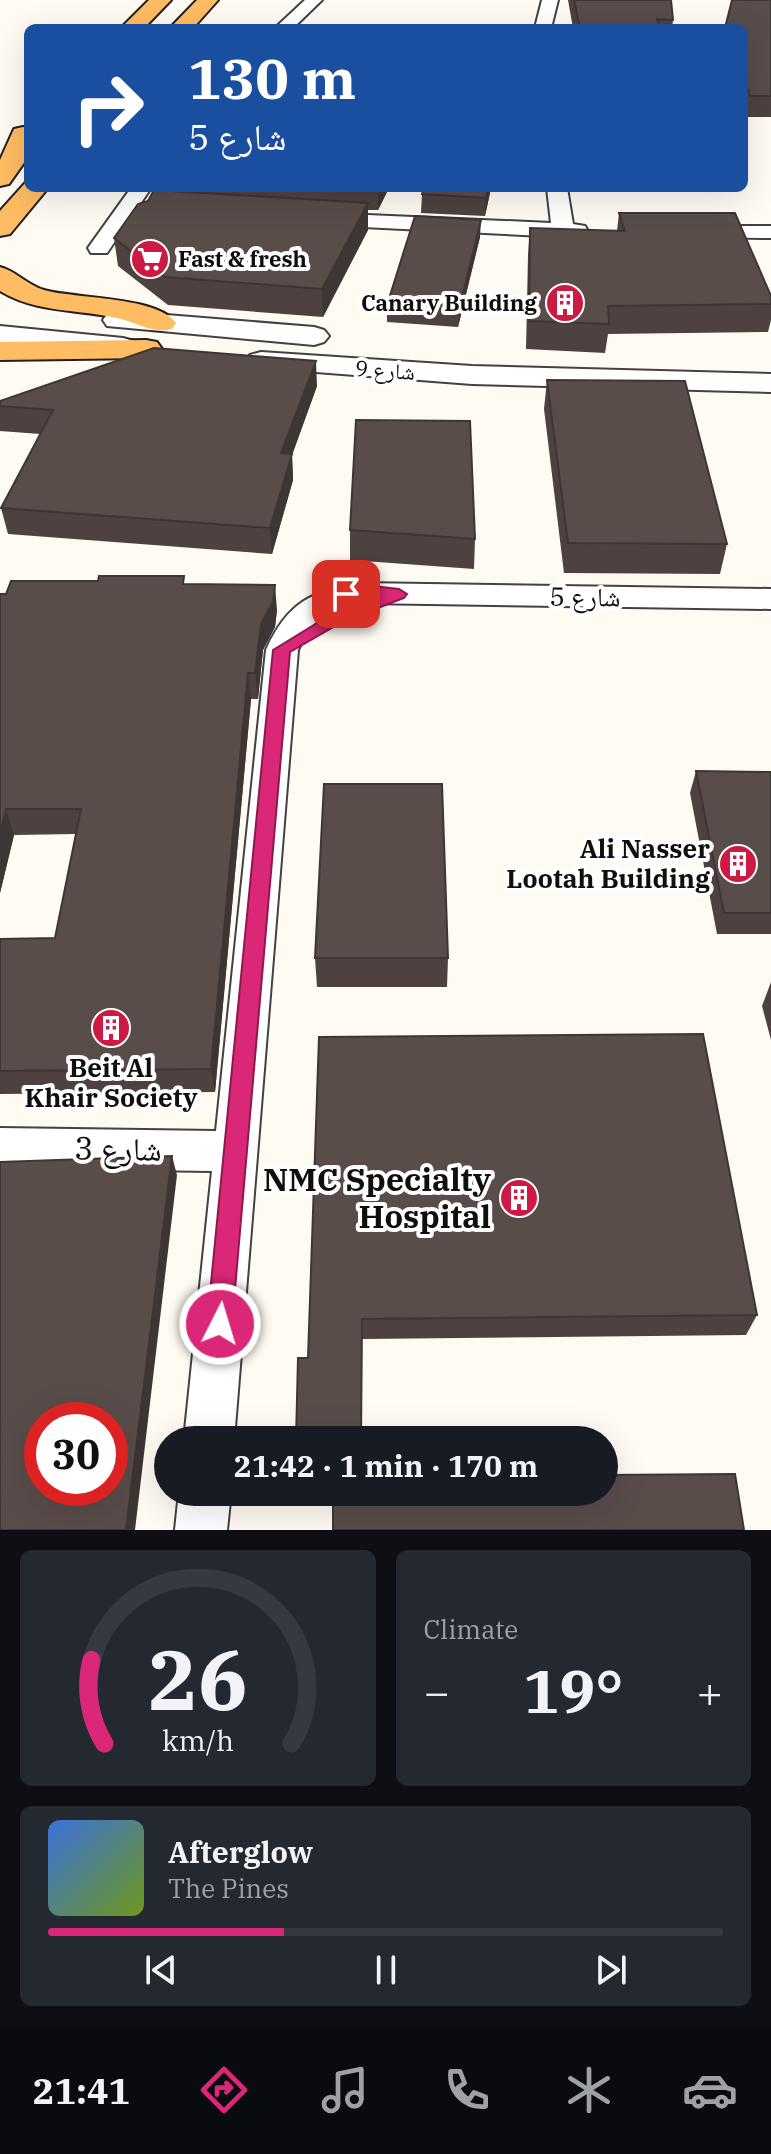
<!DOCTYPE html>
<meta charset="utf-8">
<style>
:root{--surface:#171b24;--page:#242831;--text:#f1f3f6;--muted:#9ea1a6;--line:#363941;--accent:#db2777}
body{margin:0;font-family:"IBM Plex Serif","Noto Naskh Arabic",serif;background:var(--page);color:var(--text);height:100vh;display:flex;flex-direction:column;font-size:30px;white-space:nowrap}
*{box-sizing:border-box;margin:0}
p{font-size:26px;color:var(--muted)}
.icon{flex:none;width:44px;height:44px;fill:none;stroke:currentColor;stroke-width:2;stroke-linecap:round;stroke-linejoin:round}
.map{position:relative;height:1530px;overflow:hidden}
.panel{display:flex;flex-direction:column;gap:20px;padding:20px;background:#0d0f14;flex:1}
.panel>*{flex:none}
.top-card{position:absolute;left:24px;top:24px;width:724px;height:168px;border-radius:12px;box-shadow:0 8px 32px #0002;background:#1a4fa0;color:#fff;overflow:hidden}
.speed{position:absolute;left:24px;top:1402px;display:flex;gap:16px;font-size:40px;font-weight:700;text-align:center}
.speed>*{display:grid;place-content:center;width:104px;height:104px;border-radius:50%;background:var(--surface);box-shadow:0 8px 32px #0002;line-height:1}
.speed .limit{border:12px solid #d22;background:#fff;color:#111}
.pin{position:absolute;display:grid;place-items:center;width:68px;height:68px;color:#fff;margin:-34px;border-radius:16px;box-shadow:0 4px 12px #0006}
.me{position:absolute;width:88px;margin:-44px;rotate:5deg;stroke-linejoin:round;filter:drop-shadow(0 0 6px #0008)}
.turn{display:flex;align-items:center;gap:28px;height:168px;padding:0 32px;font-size:36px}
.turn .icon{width:104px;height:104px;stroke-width:2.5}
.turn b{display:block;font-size:56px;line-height:68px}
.big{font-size:60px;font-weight:800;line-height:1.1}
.panel .tile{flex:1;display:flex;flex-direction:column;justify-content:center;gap:12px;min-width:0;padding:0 28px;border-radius:12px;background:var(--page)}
.panel .dial{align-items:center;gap:0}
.dial svg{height:208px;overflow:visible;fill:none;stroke:var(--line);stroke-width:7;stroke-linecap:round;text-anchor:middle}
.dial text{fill:var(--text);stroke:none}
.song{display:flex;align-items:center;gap:24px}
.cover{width:96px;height:96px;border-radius:12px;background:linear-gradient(135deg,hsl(220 70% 55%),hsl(80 70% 35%))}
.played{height:8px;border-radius:4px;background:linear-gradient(90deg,var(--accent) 35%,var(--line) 35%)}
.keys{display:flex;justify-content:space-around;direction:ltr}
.heat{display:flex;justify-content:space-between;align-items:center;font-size:44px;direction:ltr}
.panel .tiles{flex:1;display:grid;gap:20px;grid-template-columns:1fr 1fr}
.tile:last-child{grid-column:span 2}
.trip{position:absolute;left:154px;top:1426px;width:464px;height:80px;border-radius:40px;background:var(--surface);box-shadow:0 8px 32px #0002;font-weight:800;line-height:80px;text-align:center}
.tab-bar{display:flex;height:128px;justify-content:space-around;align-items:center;background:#090b0e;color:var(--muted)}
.tab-bar .icon{width:56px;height:56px}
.tab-bar .selected{color:var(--accent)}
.tab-bar b{font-size:36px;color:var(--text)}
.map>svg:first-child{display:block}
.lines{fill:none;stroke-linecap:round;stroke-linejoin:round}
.minor-casing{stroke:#424242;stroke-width:4}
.tertiary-casing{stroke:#424242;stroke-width:4}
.primary-casing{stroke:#202020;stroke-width:4}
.minor{fill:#fff;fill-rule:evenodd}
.tertiary{fill:#fff;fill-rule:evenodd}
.primary{fill:#ffbc62;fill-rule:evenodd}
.wall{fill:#4d4240}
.shaded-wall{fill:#3e3634}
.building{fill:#594d4a;stroke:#3e3634;stroke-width:2;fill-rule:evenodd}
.route{fill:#db2777;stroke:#8e194d;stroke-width:2}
.labels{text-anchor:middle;stroke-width:8;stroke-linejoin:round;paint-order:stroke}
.far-poi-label{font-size:22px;font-weight:bold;fill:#0f0f0f;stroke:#fff;text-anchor:start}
.far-street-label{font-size:22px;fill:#0f0f0f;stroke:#fff}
.street-label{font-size:26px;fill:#0f0f0f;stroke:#fff}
.poi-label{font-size:26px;font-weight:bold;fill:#0f0f0f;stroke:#fff;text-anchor:end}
.near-street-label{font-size:32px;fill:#0f0f0f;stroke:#fff}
.near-poi-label{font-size:32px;font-weight:bold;fill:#0f0f0f;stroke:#fff;text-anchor:end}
</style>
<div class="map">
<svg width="771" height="1530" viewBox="0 0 771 1530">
<rect width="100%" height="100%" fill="#fffaf2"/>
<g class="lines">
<g class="minor-casing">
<path id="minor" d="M305,0H322L293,28H275Z
M542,0H558L551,28H535Z
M131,188H151L107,253H91L88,248Z
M547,188H567L573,224L585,226L588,231L585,236L563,237L322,225L311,219L322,213L551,223Z
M698,226H771V238L690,237L687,232Z
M362,583L771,589V609L362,603C330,607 310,620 298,650L234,1440H184L212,1171L0,1168V1128L216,1131L266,650C287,603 312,590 362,583Z
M179,1492H231L227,1530H175Z"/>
</g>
<g class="tertiary-casing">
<path id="tertiary" d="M117,311L314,327L324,330L329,336L324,342L314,345L107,326L103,320L107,314Z
M0,326L123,338L134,341L138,347L134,353L123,356L0,344Z
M261,352L472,366L771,374V392L472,384L250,367L246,361L250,355Z"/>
</g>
<g class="primary-casing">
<path id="primary" d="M149,0H171L144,28H121Z
M197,0H218L193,28H170Z
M23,127L28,128V157L9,184L0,186V160L14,129Z
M26,182L28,188H48L10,234L0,236V211Z
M0,267C16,271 27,285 44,290C75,299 157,296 176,323L172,329C152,334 136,322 117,318C77,309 36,313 0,291Z
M146,340L157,342L162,349L157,356L146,358L0,360V342Z"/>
</g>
<use href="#minor" class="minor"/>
<use href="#tertiary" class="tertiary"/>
<use href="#primary" class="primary"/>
</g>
<path class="wall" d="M568,0H671L673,20L672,28H573Z
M771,0V117H746L744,110V28Z
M167,188H389L378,210H368V230L323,317L168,305L118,266L114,238L167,191Z
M491,188L485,216L421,213L422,194Z
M619,213L771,296V320L768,332L608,334L605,353L526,349L528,255L530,228L617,231Z
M480,237L458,327L387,322V305Z
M547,380L727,544L720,574L564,573L544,409Z
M317,386L292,455L293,480L272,554L8,534L1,508L40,434L0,431V401Z
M350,530L475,539L474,569L350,560Z
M185,584L277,610L275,627L263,650L258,699H251L215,1092L0,1094V939L55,938L76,834L14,835L0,893V594Z
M696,771L771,772V934H717L690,793Z
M315,958H448L447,987H317Z
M771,982V1040L762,1006Z
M319,1037L757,1315L746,1335L363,1339L308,1358Z"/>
<path class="shaded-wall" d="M379,188H389L378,210V191Z
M488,188H491L485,216L486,198Z
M368,203V230L323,317L322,289Z
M481,220L480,237L458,327L459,310Z
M316,361L317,386L292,455L293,480L272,554L270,528L281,453Z
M275,585L277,610L275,627L263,650L258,699L255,673L261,624Z
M248,673L251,699L215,1092L211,1069Z
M6,809L14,835L0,893V835Z
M172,1156L177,1175L135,1530H126Z
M362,1319V1440H361Z"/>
<path class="building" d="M574,0H671L673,20L657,19L660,28H580Z
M732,0H771V96H750L744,78V28H725Z
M324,188H379L378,191Z
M424,188H488L486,198L422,194Z
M154,190L368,203L322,289L165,277L114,238L138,204L148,201Z
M619,213H735L771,296V304L608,306L609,324L529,321L530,228L625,231Z
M415,216L481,220L459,310L387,305Z
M154,348L316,361L281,453L292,454L270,528L1,508L53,410L0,406V401Z
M547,380L685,381L727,544L568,543Z
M356,420L470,421L475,539L350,530Z
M99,576H184L183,584L275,585L273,602L261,624L255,673H248L211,1069L0,1071V939L55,938L81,809H6L0,835V594H6L11,581H98Z
M696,771L771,772V913H724Z
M324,784H442L448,958H315Z
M703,1034L757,1315L362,1319L361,1440H296L298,1358H308L319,1037Z
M172,1156L126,1530H0V1162ZM42,1420H110V1488H42Z
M735,1474L744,1530H333V1492H604V1475Z"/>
<path class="route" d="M372,586L399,589L407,594L404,598L344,621L290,652L232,1324L229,1333L220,1337L211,1333L207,1324L273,650L332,614L376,597L340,598V591Z"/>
<defs>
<g id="supermarket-disc" transform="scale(2)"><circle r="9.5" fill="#cd1943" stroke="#fff"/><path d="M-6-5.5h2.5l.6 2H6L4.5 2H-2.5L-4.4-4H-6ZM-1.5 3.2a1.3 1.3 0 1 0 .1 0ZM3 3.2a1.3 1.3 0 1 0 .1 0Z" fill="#fff"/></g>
<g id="building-disc" transform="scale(2)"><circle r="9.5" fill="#cd1943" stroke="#fff"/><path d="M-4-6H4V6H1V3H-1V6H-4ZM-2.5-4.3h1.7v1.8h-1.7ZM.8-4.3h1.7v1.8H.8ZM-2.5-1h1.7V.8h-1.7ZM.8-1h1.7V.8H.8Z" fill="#fff"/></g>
</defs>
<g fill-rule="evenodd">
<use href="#supermarket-disc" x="150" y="259"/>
<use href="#building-disc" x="565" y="303"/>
<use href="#building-disc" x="738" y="864"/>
<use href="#building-disc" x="111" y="1028"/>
<use href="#building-disc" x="519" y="1198"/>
</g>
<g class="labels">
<g class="far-poi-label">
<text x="178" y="267">Fast &amp; fresh</text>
<text x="537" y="311" text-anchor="end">Canary Building</text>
</g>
<g class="far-street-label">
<text transform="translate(385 370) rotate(4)" y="8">شارع 9</text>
</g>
<g class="street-label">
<text transform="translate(585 597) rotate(1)" y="9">شارع 5</text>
</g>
<g class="poi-label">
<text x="710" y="858">Ali Nasser<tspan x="710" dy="30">Lootah Building</tspan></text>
<text x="111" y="1077" text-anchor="middle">Beit Al<tspan x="111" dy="30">Khair Society</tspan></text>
</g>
<g class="near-street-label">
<text transform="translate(118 1149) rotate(1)" y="11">شارع 3</text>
</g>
<g class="near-poi-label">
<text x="491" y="1191">NMC Specialty<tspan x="491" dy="37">Hospital</tspan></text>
</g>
</g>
</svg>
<div class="speed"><div class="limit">30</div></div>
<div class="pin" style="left:346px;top:594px;background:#d93025"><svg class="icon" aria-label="arrive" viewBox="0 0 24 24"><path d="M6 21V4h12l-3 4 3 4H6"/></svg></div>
<svg class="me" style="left:220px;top:1324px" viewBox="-20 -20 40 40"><circle r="17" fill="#db2777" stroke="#fff" stroke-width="3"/><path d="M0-11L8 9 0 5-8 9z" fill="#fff"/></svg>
<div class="trip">21:42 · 1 min · 170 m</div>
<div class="top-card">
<div class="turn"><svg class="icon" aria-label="right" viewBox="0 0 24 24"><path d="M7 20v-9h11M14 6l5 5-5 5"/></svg><div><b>130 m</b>شارع 5</div></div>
</div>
</div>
<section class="panel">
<div class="tiles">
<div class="tile dial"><svg viewBox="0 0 100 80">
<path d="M14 69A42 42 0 1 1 86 69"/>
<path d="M14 69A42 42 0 0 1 9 37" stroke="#db2777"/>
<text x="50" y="56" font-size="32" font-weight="700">26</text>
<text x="50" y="72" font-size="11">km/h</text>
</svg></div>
<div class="tile"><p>Climate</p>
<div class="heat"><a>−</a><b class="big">19°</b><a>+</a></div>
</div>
<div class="tile">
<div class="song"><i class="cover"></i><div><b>Afterglow</b><p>The Pines</p></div></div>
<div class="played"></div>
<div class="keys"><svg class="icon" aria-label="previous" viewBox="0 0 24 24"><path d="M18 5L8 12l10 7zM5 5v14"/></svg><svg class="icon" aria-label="pause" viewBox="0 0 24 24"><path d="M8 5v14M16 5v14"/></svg><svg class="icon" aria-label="next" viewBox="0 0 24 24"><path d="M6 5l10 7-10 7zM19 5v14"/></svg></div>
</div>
</div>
</section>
<nav class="tab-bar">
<b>21:41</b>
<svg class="icon selected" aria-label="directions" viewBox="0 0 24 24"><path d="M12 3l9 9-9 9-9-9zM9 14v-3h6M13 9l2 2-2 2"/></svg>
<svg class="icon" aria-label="music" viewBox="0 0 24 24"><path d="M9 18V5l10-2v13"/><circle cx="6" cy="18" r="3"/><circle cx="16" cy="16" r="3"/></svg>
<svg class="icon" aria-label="phone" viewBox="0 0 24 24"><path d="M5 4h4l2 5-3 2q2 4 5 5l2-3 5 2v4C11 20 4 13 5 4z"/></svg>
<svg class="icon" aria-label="climate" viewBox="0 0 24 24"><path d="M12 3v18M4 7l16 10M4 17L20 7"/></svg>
<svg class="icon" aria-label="car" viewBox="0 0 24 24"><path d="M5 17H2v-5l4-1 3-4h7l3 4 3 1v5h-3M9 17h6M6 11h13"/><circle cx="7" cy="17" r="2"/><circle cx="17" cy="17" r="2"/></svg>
</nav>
